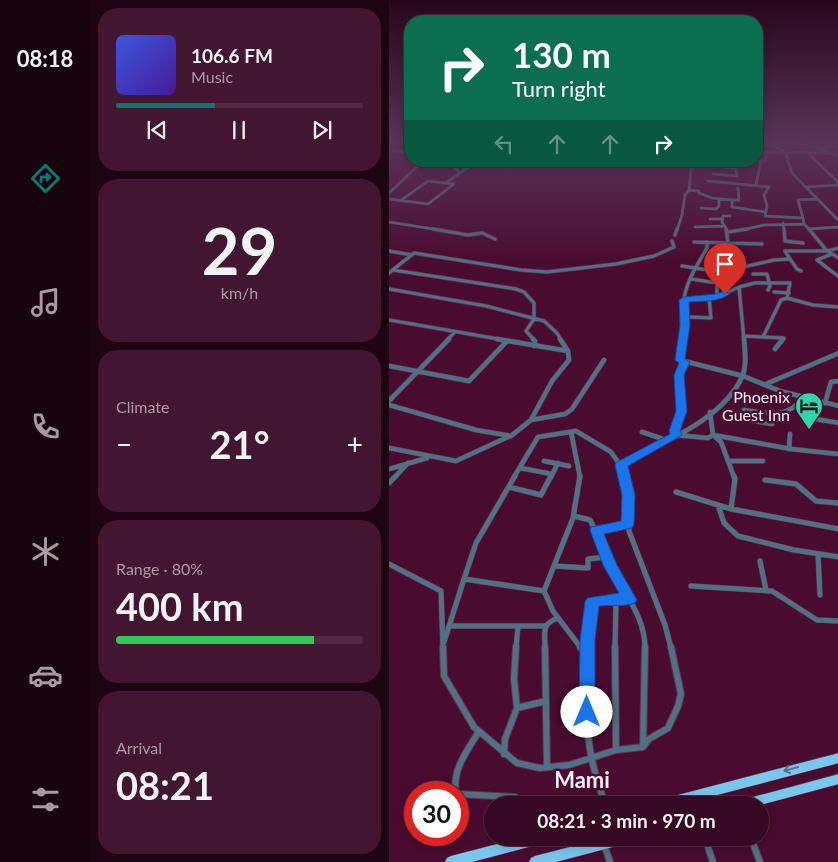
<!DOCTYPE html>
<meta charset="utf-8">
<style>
:root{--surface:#370823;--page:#421630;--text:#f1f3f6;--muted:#aa9aa6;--line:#512941;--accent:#0f766e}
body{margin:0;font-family:Lato,sans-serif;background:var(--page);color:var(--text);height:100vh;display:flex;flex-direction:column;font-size:19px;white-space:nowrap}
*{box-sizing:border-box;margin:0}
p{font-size:16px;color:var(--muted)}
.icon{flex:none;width:28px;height:28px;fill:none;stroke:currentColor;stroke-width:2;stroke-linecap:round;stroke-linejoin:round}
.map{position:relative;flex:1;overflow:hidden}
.side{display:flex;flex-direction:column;gap:8px;padding:8px;background:#1e0413;width:299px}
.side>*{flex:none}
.top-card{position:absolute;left:15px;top:15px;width:359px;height:152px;border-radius:20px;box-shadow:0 2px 12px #0003,0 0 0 1px var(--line);background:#0b6e4f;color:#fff;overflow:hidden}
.speed{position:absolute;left:15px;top:781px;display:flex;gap:10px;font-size:25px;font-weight:700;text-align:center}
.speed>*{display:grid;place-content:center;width:65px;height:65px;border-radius:50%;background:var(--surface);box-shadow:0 2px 12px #0003,0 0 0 1px var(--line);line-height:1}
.speed .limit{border:8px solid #d22;background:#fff;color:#111}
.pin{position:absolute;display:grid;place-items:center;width:42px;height:42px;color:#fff;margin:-51px -21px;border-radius:50% 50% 50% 0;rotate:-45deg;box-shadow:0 0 5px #0007}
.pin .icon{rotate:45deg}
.me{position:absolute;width:55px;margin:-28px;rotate:0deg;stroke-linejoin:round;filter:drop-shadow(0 0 4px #0008)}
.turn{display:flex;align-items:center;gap:18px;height:105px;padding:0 25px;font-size:22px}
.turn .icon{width:65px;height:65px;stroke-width:2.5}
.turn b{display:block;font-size:35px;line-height:42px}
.lanes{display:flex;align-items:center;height:48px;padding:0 25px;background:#0003;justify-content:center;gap:25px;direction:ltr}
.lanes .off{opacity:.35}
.big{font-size:38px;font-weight:700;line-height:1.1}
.side .tile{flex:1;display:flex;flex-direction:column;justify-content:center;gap:8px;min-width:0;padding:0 18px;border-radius:20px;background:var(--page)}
.side .dial{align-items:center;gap:0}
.dial b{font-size:65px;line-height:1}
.song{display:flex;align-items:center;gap:15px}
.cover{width:60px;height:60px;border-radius:8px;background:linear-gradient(135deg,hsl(230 70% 55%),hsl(260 70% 35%))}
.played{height:5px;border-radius:2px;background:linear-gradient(90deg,var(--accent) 40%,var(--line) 40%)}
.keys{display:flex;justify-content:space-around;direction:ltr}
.heat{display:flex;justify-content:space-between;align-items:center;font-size:28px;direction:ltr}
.charge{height:8px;border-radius:4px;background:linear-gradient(90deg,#34c759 80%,var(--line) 0)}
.trip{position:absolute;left:95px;top:796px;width:285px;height:50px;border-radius:25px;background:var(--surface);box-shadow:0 2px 12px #0003,0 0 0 1px var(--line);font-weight:700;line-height:50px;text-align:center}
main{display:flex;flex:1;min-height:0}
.dock{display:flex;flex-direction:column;width:90px;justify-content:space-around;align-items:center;background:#16030e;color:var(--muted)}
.dock .icon{width:35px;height:35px}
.dock .current{color:var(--accent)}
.dock b{font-size:22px;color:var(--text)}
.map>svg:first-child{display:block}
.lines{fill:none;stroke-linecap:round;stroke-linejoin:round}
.minor-far4-casing{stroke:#662f4f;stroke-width:3}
.minor-far3-casing{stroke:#662f4f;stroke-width:4.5}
.minor-far2-casing{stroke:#662f4f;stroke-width:5.5}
.minor-far1-casing{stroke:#662f4f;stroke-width:6}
.minor-casing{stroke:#662f4f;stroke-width:8}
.trunk-casing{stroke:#662f4f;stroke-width:1}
.minor-far4{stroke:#507181;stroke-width:2.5}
.minor-far3{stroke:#507181;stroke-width:3}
.minor-far2{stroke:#507181;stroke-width:4.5}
.minor-far1{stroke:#507181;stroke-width:5}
.minor{stroke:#507181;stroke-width:6}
.trunk{fill:#7ac7ec;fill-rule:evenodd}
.oneway{stroke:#62698e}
.route{fill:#1a73e8;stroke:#114b97}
.labels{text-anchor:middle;stroke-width:5;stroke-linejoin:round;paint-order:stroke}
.poi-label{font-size:16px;fill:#feeef4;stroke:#490b2f;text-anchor:end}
.near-quarter-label{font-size:22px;font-weight:bold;fill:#feeef4;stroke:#490b2f}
</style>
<main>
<nav class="dock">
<b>08:18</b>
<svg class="icon current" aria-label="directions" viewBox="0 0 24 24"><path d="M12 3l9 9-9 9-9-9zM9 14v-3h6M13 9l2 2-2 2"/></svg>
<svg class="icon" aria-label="music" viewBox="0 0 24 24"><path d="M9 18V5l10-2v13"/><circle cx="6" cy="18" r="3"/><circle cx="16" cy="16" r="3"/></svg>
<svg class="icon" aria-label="phone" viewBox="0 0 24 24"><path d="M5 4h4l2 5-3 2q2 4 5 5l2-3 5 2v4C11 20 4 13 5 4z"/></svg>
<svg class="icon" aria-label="climate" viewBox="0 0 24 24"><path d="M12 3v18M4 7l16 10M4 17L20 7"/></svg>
<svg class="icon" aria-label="car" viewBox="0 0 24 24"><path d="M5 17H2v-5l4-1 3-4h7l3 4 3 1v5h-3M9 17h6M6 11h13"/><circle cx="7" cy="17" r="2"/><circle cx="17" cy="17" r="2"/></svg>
<svg class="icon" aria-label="filters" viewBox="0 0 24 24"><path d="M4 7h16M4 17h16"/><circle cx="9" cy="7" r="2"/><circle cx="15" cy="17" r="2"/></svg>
</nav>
<section class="side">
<div class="tile">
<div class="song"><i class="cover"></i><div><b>106.6 FM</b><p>Music</p></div></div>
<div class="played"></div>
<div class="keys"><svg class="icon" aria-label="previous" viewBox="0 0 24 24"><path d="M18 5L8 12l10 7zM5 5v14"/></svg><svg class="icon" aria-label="pause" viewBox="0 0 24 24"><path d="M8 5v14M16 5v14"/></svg><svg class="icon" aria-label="next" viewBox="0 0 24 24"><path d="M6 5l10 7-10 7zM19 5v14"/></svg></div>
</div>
<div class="tile dial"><b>29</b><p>km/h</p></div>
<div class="tile"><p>Climate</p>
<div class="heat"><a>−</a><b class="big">21°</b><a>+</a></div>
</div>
<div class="tile"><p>Range · 80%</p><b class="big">400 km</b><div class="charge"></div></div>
<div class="tile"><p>Arrival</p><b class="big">08:21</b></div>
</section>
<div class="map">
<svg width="450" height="862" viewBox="0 0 450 862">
<rect width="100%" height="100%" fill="#490b2f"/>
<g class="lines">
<g class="minor-far4-casing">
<path id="minor-far4" d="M375,142L399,153
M412,142L450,156
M431,148L450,146
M0,150L21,153
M368,152L440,153
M397,154L403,173L450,221
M420,154L450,183
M58,161L71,173
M368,161H376L378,153
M310,165L347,168
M324,174L348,176L347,168L350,161
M319,181L380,187L375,195L378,206L376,216L414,218L415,224L420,229L450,227
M58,182L88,161
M367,185L372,161
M417,187L450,185
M300,190L310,191V193L323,198L343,200V207L377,212
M0,193L34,161
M0,199L39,204L65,184
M343,200H350L349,188
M11,201L39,181L65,184
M312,208L327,209L330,206V199
M414,218L409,200L428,199
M321,219H333
M0,222L51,230
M394,223L395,230
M306,227L336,226
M288,230L293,215L296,195L300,190L303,161
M338,230L333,222L334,216H341
M353,230L375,225L415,224"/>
</g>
<g class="minor-far3-casing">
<path id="minor-far3" d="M44,229L79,235L93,233L106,239
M337,229L340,250
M395,229L396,241L414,243
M420,229L438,251L450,258
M339,232L358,229
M286,235L288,229
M305,242L373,244
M0,251L23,255
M443,254L428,260L450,277
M401,259L408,269L412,271
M293,266L332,272L385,260L401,259L396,251H438L450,248
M4,270L127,289L135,292L145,303V319L137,331L145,340
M0,273L25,253L132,270L158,272L227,264L265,256L285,247L283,241
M364,274H378L381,286L379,290
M302,279L328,283V297
M350,287L355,340
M0,289L97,306L155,321L168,333L172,340
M385,292L400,293
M398,298L424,305L450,307
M295,300L328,297L350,287L366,283H401L398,298L392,300L374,337L354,336
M302,317L322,318L320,297
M0,320L115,340
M374,337L395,338L393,340
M58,340L66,332
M294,340C296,326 294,313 295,300C297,281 309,264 318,248V242"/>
</g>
<g class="minor-far2-casing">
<path id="minor-far2" d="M108,339L179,351
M144,339L146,341L145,346
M294,339L291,360L354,376L391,391L450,406
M386,349L394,339
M296,362L290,375L293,411L285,431L287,435L319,438L324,435L402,449L450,454
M0,366L80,381L118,341
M377,384L450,353
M0,401L60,339
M430,401L426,419L450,423
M436,403L442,382L450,381
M0,405L87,430L122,436L142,420L176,414L183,409L215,360
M355,410C381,414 397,419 416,397
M321,412L324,435L332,442L345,477
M142,420L163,381L180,360L179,351L171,339
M360,420L383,424V414
M182,432L191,477
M253,432L277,440
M0,448L67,461L121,436
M400,449L401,434
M155,461L180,466
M340,461H374
M232,465C271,443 333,421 353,377C358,366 356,350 355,339
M131,468L163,474
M0,469L38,458
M6,477L19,463
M125,477L149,437L187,431L222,452L234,469L236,477
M162,477L169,463"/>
</g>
<g class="minor-far1-casing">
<path id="minor-far1" d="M126,476L87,543L75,579L155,591
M191,476L184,518L155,591L164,611L192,648
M236,476L240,495V531L276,625L282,648
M376,480L407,484L427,501L450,503
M0,483L7,476
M120,487L152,495L162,476
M287,492L342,509L450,529
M329,505L335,523L349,536L405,550L450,557
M342,509L346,479L345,476
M185,516L201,520C209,535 214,551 222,566C235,593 256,617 256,648
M207,531L239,524
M429,554L431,595
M371,561L377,590
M0,564L52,591L54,648
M165,566L199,568V559L218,557
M302,586L383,591L428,620L450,621
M62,626H156
M55,642L75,579
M127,648L129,626
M156,648C156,632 152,624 169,618
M199,648L203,602L227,599L241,600
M226,648L227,599"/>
</g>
<g class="minor-casing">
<path id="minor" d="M54,647L55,676L85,727L128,763L151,768L180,765L227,750L254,747L260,739L279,728L289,706L292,694L282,647
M156,647L158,767
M191,647L199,657
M199,647C196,684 195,723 203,760C206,775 212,790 216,805
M226,647L227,750
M128,708L157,701
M254,746L256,647
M115,754L116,739L128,708L125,679L127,647
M67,792C63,769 79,750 90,731
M69,794L126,797
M316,838L324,862
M362,838L371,862
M215,844L221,862"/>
</g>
<g class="trunk-casing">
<path id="trunk" d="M450,753V763L290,805H265L266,801L270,800Z
M450,774V784L371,805H348L349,801L353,800Z
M132,838H157L155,842L151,844L83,862H56L58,858L62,856Z
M216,838H241L239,842L235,844L167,862H140L142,858L146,856Z"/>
</g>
<use href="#minor-far4" class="minor-far4"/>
<use href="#minor-far3" class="minor-far3"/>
<use href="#minor-far2" class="minor-far2"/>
<use href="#minor-far1" class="minor-far1"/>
<use href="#minor" class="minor"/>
<use href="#trunk" class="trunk"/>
</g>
<defs><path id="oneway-shaft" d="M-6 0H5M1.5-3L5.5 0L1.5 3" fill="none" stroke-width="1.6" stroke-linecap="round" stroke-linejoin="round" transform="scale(1.25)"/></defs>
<use class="oneway" href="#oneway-shaft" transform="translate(402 769) rotate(165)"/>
<linearGradient id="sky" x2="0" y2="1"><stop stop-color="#28061a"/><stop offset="0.54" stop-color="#593458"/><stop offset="1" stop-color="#593458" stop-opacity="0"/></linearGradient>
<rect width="450" height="263" fill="url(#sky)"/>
<path class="route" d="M336,291L341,294C330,302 313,301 300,302L301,325L296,359L301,362L295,375L298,411L291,431L293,435L239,466L246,495L245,524L243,528L215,534L228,565L248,600L246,603C236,607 221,605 210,606L206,640V712L204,717L198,719L192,717L190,712L191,640L196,602L198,598L230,593L214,565L201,530L202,527L232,521L233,495L226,465L228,462L281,434L280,431L287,411L285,375L290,363L286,360L291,325L290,300L295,297L326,294Z"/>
<defs>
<g id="hotel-pin" transform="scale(1.4375)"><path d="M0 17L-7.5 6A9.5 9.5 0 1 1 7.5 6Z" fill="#30d4aa" stroke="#490b2f"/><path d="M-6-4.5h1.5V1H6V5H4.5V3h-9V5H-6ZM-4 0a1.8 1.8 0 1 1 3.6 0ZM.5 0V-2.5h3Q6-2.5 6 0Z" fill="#111"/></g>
</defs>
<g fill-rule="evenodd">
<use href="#hotel-pin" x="420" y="406"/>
</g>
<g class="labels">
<g class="poi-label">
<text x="401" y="403">Phoenix<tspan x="401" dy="18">Guest Inn</tspan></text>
</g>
<g class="near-quarter-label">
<text x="193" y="788">Mami</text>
</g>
</g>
</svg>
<div class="speed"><div class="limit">30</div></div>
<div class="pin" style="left:336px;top:294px;background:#d93025"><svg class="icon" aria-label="arrive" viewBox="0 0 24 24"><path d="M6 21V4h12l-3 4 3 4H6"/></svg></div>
<svg class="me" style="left:198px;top:712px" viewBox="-20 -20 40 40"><circle r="19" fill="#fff"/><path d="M0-13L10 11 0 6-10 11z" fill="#1a73e8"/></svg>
<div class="trip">08:21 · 3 min · 970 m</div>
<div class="top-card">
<div class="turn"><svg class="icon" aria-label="right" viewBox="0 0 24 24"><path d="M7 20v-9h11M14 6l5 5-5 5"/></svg><div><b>130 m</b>Turn right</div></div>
<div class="lanes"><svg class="icon off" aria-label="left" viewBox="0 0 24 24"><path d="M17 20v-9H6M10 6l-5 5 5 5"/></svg><svg class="icon off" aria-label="ahead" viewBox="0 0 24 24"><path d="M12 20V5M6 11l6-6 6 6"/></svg><svg class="icon off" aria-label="ahead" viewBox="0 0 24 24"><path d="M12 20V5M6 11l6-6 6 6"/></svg><svg class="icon" aria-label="right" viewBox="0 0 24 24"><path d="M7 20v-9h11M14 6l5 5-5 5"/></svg></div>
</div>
</div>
</main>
